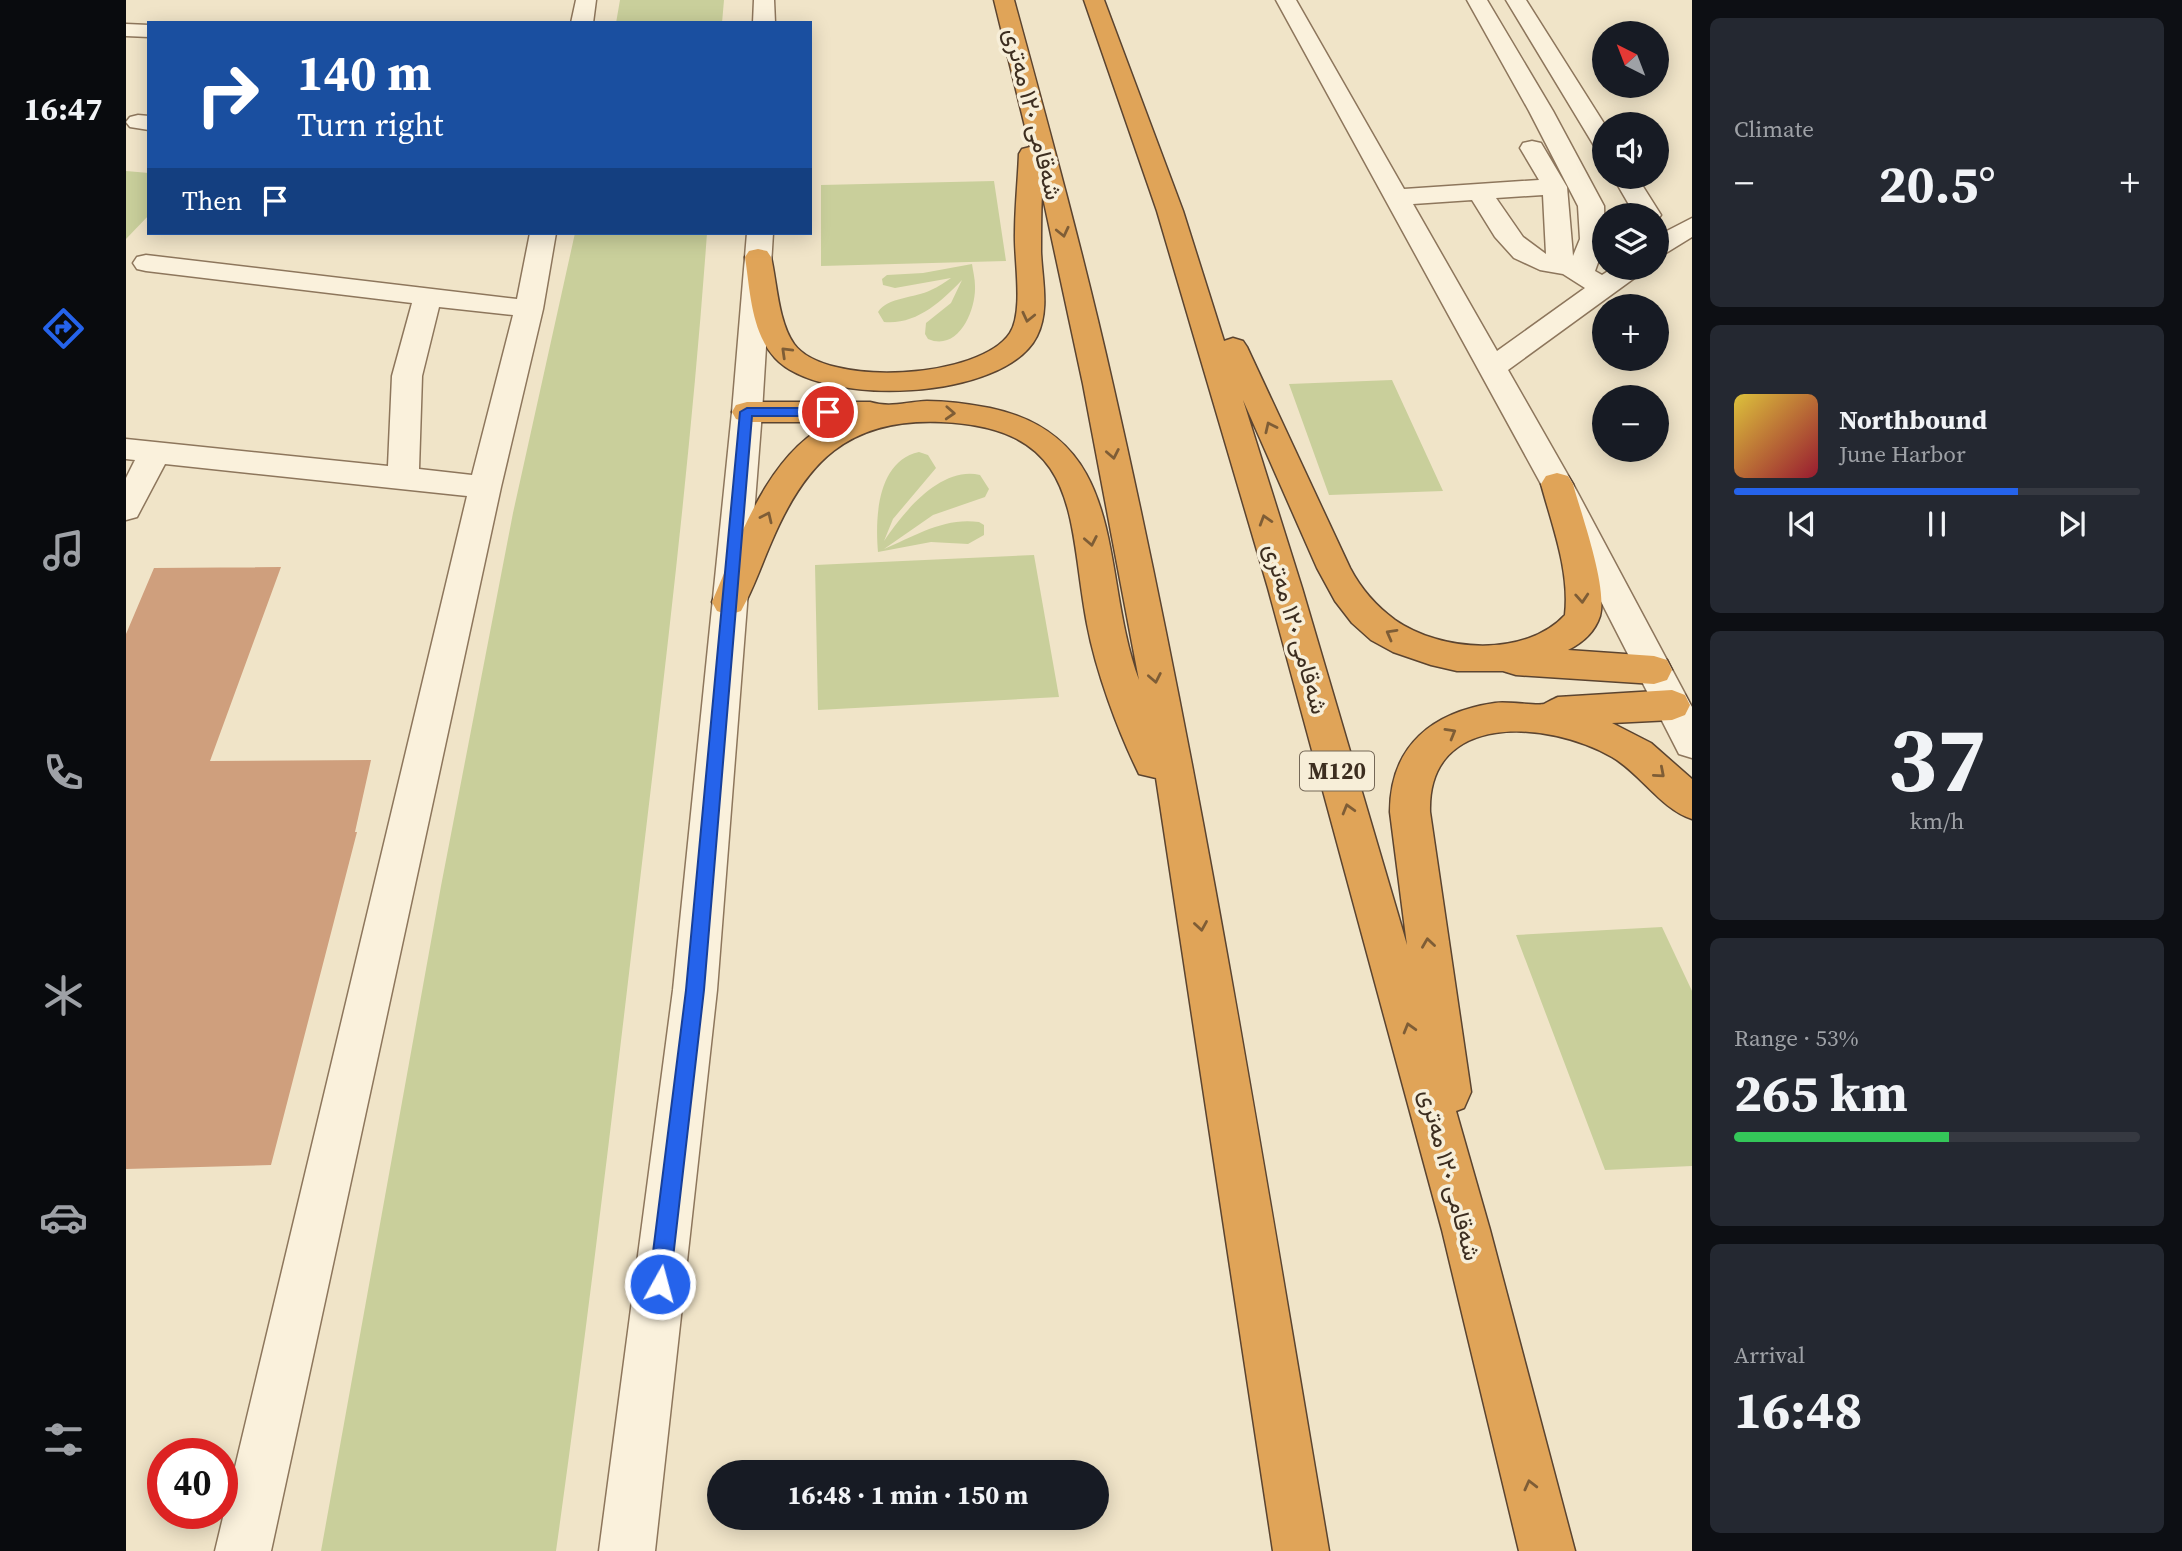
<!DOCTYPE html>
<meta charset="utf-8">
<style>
:root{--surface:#171b24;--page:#242831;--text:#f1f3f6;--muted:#9ea1a6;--line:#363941;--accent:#2563eb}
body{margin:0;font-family:"Source Serif 4",Vazirmatn,serif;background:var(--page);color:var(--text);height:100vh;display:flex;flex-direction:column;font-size:26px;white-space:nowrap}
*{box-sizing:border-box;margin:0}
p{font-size:23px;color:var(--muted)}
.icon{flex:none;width:38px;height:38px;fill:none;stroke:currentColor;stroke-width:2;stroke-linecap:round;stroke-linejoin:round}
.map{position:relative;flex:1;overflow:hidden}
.details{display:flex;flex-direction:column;gap:18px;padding:18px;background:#0d0f14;width:490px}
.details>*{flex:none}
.top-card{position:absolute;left:21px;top:21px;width:665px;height:214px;border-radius:0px;box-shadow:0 4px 18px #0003;background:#1a4fa0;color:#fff;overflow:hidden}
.needle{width:46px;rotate:318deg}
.tools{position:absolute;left:1466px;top:21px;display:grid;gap:14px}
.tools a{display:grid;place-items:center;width:77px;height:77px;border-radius:50%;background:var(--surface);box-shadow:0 4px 18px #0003;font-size:35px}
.speed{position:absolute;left:21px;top:1438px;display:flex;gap:14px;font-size:35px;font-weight:700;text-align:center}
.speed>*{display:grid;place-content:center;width:91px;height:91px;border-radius:50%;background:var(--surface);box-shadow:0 4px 18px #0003;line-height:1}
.speed .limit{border:10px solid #d22;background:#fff;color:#111}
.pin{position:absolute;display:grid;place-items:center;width:60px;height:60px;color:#fff;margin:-30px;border:4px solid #fff;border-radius:50%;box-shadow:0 2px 7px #0007}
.me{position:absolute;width:77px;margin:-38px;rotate:7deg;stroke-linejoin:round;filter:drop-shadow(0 0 5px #0008)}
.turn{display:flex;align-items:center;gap:24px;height:147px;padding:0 35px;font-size:32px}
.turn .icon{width:91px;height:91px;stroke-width:2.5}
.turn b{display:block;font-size:49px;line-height:60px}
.then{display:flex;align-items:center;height:66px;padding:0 35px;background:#0003;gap:14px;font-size:26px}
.big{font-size:52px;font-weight:700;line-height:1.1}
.details .tile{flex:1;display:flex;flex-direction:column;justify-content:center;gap:10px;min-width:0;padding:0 24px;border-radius:10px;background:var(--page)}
.details .dial{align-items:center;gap:0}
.dial b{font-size:91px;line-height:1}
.song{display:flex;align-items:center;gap:21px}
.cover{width:84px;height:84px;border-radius:10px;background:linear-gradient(135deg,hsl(50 70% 55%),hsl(350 70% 35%))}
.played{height:7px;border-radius:4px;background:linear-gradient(90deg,var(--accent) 70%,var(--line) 70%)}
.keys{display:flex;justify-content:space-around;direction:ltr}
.heat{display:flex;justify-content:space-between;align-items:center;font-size:38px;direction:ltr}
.charge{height:10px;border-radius:5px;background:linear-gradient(90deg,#34c759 53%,var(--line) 0)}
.trip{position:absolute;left:581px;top:1460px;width:402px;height:70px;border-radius:35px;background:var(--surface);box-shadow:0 4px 18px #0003;font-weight:700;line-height:70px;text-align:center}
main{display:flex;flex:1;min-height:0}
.tabs{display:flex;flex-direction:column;width:126px;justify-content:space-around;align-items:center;background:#090b0e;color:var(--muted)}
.tabs .icon{width:49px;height:49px}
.tabs .selected{color:var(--accent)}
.tabs b{font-size:32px;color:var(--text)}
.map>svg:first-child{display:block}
.green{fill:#c9cf9b}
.building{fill:#cf9f7d}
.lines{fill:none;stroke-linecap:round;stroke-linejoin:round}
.minor-casing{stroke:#8d765c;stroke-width:3}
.highway-casing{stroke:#5b4430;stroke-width:3}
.minor{fill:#faf1dc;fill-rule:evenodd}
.highway{fill:#e0a458;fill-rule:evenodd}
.oneway{stroke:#7e5d36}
.route{fill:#2563eb;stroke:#184099;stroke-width:2}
.labels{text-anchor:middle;stroke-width:7;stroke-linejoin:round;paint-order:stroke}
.shield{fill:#f7eed8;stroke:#756857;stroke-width:2}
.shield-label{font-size:23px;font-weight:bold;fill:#3d2e20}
.street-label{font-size:24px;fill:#3d2e20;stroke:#f7eed8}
</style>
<main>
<nav class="tabs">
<b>16:47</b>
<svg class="icon selected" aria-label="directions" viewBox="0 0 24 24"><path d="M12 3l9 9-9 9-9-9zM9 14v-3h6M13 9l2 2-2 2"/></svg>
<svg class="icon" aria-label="music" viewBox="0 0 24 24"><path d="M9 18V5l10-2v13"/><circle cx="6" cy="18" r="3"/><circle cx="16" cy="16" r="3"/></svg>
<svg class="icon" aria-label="phone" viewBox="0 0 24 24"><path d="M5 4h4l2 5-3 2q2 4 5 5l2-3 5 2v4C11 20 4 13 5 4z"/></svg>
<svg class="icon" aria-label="climate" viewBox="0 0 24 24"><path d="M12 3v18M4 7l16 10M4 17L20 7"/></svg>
<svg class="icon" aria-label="car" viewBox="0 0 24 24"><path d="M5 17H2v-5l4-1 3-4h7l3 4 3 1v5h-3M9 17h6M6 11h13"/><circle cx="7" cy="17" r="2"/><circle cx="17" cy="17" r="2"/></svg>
<svg class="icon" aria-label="filters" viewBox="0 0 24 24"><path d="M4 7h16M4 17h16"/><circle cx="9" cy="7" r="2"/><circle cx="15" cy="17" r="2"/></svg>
</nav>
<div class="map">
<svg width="1566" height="1551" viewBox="0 0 1566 1551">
<rect width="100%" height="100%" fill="#f0e4c8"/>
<path class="green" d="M494,0H598L596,23H490Z
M0,171L23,173V215L0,239Z
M868,181L880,261L695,266V185Z
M449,233H581C566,443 541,653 516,863C489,1093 462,1322 430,1551H195L315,886L387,513Z
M846,264C847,271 849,279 849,286C850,311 832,352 802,339L799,334L800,323L825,303L836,280C815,302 790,325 758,322L752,312C762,297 789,298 805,290C812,287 819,282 825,278L769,288L757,285L756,279L761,275L797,273Z
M1266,380L1317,491L1203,495L1163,384Z
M793,452L802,455L810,468L767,519L758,541C777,513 814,466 854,475L863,489L859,497L807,515L758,549C789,536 818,517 853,522L858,525V535L842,544L805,542L752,552C749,518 751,461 793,452Z
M908,555L933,697L692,710L689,565Z
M1536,927L1566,991V1166L1479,1170L1390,935Z"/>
<path class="building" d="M155,567L84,761L245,760L229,832H231L206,929L145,1165L0,1169V634L28,568Z"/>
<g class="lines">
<g class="minor-casing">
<path id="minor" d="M450,0H470L467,23H445Z
M628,0H648L649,23H627Z
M1150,0H1170L1278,189L1413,180L1394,148L1397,143L1406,141L1415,143L1441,187L1447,256L1454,239L1452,206L1403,111L1341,0H1361L1427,111L1478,206L1479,243L1469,271L1476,275L1487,268H1517L1514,274L1382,370L1447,484L1566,707V758L1553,754L1415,484ZM1417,195L1420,254L1397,237L1370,198ZM1346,200L1369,237L1388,258L1414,270L1437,274L1459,288L1371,351L1287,204Z
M1380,0H1400L1479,125V151L1471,149L1467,144Z
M0,24L23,25V37L0,36Z
M12,115L23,116V130L4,127L0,122L4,117Z
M1487,177H1511L1535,215L1531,220V215H1509Z
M1566,218V237L1540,253L1531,255V236Z
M404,233H430L417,309L375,487L145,1551H89L341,496L39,464L11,517L0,520V478L9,460L0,459V439L262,466L266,376L286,303L20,271L11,269L7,263L11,257L20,255L391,299ZM313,307L387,315L346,475L293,469L296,376Z
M621,233H647L636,412L591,990L529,1551H473L547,990L606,412Z"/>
</g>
<g class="highway-casing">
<path id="highway" d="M868,0H888C923,128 958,256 987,385C1075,771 1137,1161 1203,1551H1147L1030,778L1013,774C992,731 970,672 961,624C941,518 957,428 815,422C722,418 679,462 645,543C635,566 627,590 615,611L603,615L591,611L586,602C612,542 643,449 708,422H621L610,419L606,412L610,405L621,402H744C764,408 779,402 801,401C822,401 843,404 864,408C1006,438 973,574 1013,680L957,384L916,193C915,213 915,232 915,252C916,279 924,310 911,336C879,401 695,408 649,358C625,332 624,289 619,257L623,251L632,249L641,251L645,257C651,283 652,321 668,344C700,388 854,379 884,333C898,311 888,260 889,233C889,207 892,180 893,154L896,149L904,147Z
M958,0H978L1057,211L1098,341L1107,338L1117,341L1121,347L1224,568C1235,589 1250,606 1269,620C1315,652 1399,658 1439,615C1444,571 1426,525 1415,484L1420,476L1431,473L1442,476L1447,484C1455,514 1482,587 1474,616C1469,632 1456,643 1442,650L1528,656L1541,660L1546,670L1541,680L1528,684L1390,675L1377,671H1331L1305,665L1267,652L1245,640L1226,623L1209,601L1191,568L1117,400L1176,588L1281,945L1264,812C1264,745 1307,712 1369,703C1381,701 1411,706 1418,704C1422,702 1427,699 1432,697L1546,690L1559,695L1564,705L1559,715L1546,720L1486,723L1525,743L1566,779V819C1535,809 1515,774 1486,757C1423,721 1301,710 1304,812L1345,1092L1338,1108L1330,1111L1364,1230L1449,1551H1393L1316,1230L1142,588L1031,211Z"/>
</g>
<use href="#minor" class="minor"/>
<use href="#highway" class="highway"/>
</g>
<defs><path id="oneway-chevron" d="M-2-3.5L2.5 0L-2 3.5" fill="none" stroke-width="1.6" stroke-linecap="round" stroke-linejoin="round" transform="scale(1.75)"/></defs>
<g class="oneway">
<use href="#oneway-chevron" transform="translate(937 232) rotate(77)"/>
<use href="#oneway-chevron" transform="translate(902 317) rotate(103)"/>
<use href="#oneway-chevron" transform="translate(660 352) rotate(-136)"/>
<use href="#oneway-chevron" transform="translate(824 413) rotate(3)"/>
<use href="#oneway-chevron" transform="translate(1144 427) rotate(-115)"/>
<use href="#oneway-chevron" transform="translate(987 454) rotate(79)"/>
<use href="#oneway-chevron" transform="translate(641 517) rotate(-65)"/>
<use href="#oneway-chevron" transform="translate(1139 520) rotate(-107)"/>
<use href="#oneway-chevron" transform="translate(965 541) rotate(79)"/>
<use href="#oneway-chevron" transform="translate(1456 598) rotate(86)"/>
<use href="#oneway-chevron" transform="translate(1265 634) rotate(-151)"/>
<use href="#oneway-chevron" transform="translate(1029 678) rotate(79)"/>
<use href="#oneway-chevron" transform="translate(1325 733) rotate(-30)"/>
<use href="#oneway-chevron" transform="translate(1534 773) rotate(41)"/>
<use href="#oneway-chevron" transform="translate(1222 809) rotate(-106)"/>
<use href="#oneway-chevron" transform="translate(1075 926) rotate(81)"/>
<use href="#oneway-chevron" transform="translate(1302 943) rotate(-98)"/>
<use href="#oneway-chevron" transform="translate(1283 1028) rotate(-106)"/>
<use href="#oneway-chevron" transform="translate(1404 1485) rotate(-104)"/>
</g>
<path class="route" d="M621,408H702L708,412L702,416H626L578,990L544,1284L541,1291L534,1294L526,1291L523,1284L560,990L614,412Z"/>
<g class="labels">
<rect class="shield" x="1174" y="751.5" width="74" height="39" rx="5"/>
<g class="shield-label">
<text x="1211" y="779">M120</text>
</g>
<g class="street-label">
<text transform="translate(907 114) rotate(76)" y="8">شەقامی ١٢٠ مەتری</text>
<text transform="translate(1170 629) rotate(74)" y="8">شەقامی ١٢٠ مەتری</text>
<text transform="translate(1324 1175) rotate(75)" y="8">شەقامی ١٢٠ مەتری</text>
</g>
</g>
</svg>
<div class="tools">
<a><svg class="needle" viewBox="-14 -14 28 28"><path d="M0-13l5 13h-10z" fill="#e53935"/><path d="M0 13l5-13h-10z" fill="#9ea1a6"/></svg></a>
<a><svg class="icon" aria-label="sound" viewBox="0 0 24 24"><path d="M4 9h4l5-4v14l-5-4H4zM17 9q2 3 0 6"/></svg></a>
<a><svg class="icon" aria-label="layers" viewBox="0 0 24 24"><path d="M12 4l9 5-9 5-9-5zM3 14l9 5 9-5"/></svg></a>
<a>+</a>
<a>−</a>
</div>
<div class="speed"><div class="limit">40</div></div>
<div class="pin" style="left:702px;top:412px;background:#d93025"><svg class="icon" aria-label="arrive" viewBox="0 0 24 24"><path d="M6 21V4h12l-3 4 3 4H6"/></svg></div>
<svg class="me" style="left:534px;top:1284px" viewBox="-20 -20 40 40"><circle r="17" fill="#2563eb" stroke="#fff" stroke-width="3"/><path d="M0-11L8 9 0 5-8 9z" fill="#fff"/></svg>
<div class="trip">16:48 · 1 min · 150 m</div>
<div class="top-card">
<div class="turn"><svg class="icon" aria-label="right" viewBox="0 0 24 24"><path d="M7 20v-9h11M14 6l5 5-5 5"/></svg><div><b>140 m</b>Turn right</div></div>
<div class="then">Then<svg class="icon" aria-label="arrive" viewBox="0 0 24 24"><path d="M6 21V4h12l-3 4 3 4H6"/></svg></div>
</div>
</div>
<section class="details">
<div class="tile"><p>Climate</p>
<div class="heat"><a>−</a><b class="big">20.5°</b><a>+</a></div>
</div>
<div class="tile">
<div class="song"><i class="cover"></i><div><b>Northbound</b><p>June Harbor</p></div></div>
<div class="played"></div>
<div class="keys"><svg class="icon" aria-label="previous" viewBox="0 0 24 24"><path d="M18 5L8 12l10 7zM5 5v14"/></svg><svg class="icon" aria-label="pause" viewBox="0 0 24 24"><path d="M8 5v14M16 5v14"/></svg><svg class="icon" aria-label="next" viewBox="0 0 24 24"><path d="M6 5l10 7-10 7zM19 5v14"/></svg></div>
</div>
<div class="tile dial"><b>37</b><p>km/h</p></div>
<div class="tile"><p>Range · 53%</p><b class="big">265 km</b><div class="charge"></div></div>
<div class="tile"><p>Arrival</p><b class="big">16:48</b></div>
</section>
</main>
